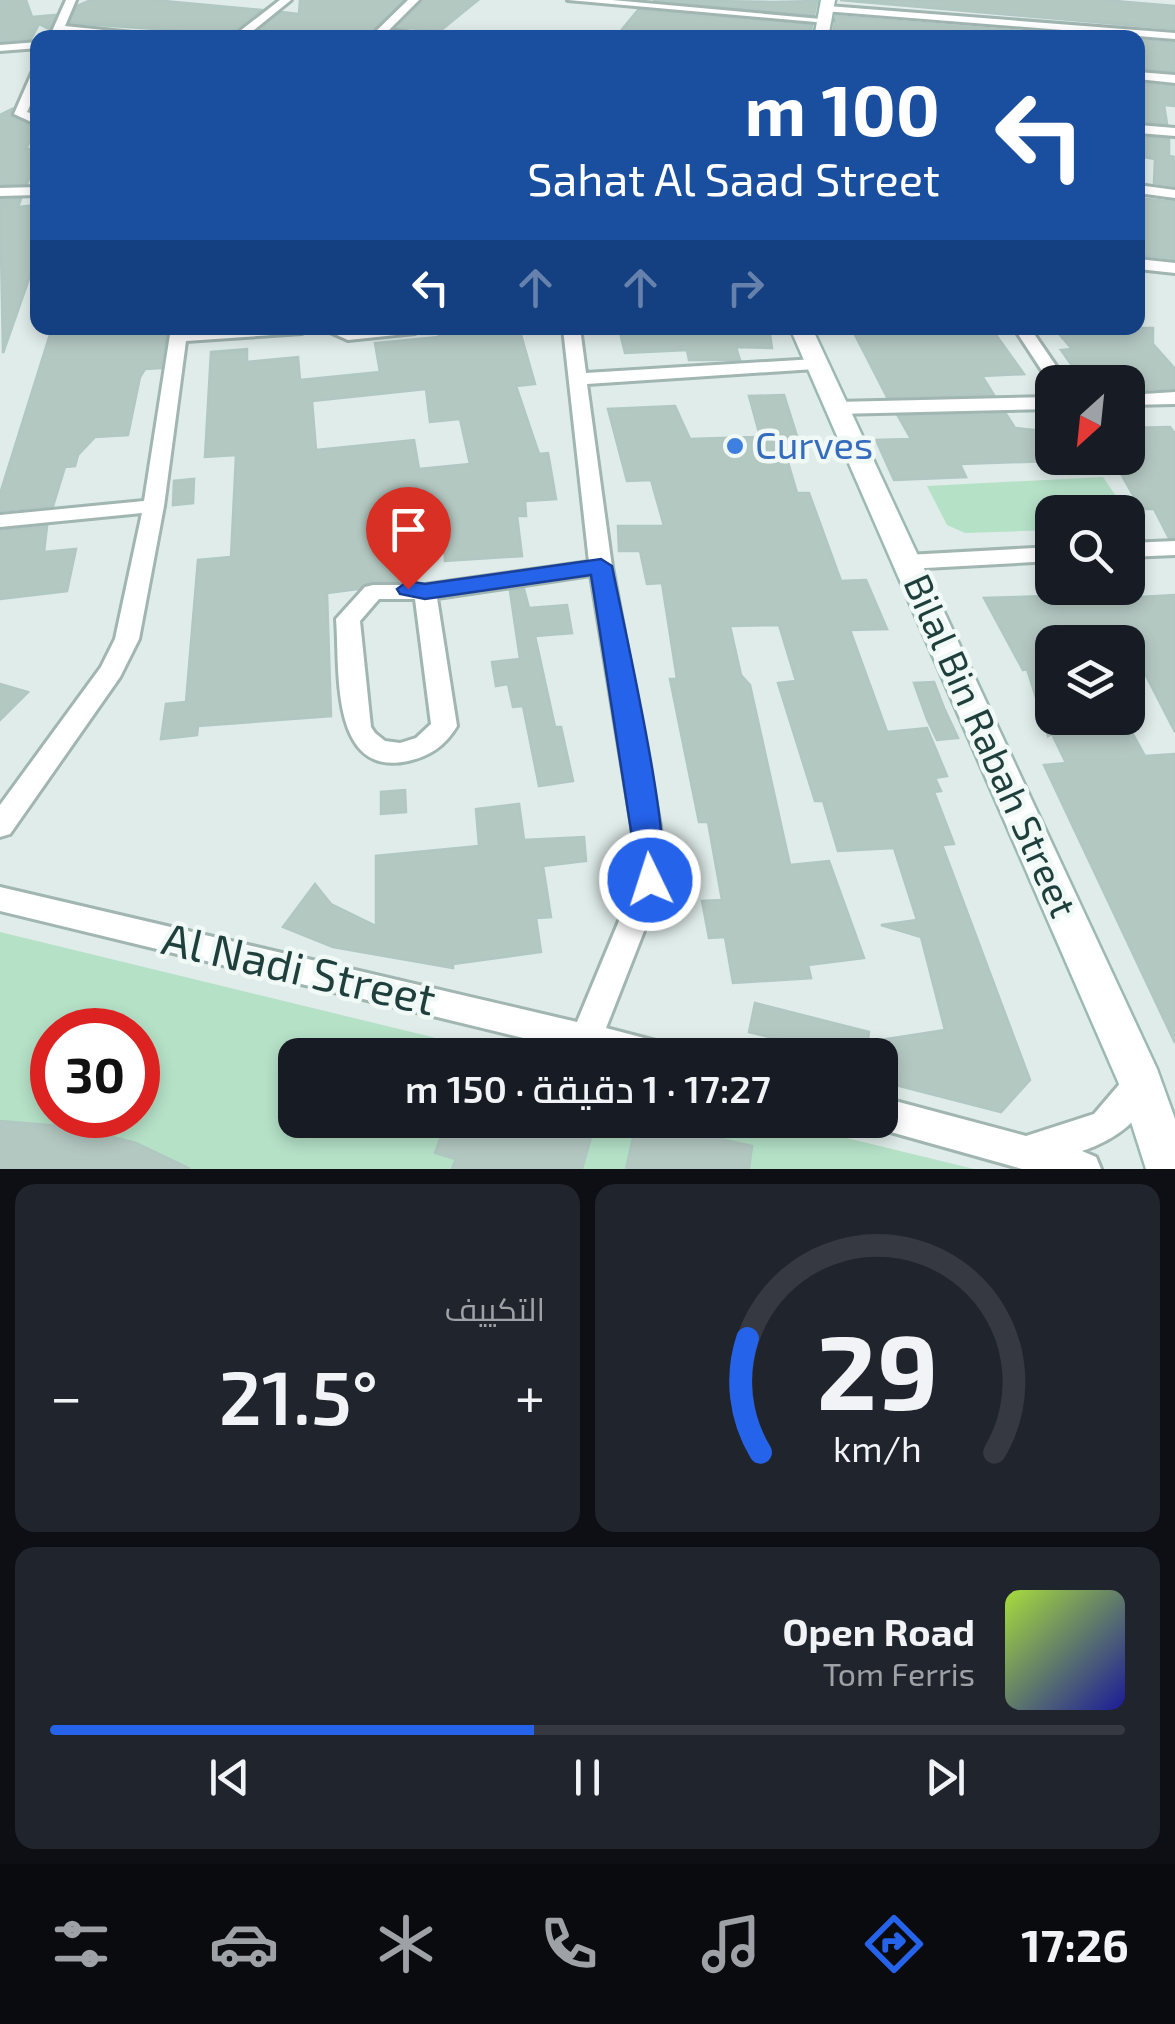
<!DOCTYPE html>
<html lang="ar">
<meta charset="utf-8">
<style>
:root{--surface:#171b24;--page:#20242c;--text:#f1f3f6;--muted:#9ea1a6;--line:#363941;--accent:#2563eb}
body{margin:0;font-family:"Exo 2",Cairo,sans-serif;background:var(--page);color:var(--text);direction:rtl;height:100vh;display:flex;flex-direction:column;font-size:38px;white-space:nowrap}
*{box-sizing:border-box;margin:0}
p{font-size:32px;color:var(--muted)}
.icon{flex:none;width:55px;height:55px;fill:none;stroke:currentColor;stroke-width:2;stroke-linecap:round;stroke-linejoin:round}
.map{position:relative;height:1169px;overflow:hidden;direction:ltr}
.details{display:flex;flex-direction:column;gap:15px;padding:15px;background:#0d0f14;flex:1}
.details>*{flex:none}
.hud{position:absolute;left:30px;top:30px;width:1115px;height:305px;border-radius:20px;box-shadow:0 5px 15px #0003;direction:rtl;background:#1a4fa0;color:#fff;overflow:hidden}
.needle{width:65px;rotate:207deg}
.buttons{position:absolute;left:1035px;top:365px;display:grid;gap:20px}
.buttons a{display:grid;place-items:center;width:110px;height:110px;border-radius:20px;background:var(--surface);box-shadow:0 5px 15px #0003;font-size:50px}
.speed{position:absolute;left:30px;top:1008px;display:flex;gap:20px;font-size:50px;font-weight:700;text-align:center}
.speed>*{display:grid;place-content:center;width:130px;height:130px;border-radius:50%;background:var(--surface);box-shadow:0 5px 15px #0003;line-height:1}
.speed .limit{border:15px solid #d22;background:#fff;color:#111}
.pin{position:absolute;display:grid;place-items:center;width:85px;height:85px;color:#fff;margin:-102px -42px;border-radius:50% 50% 50% 0;rotate:-45deg;box-shadow:0 0 10px #0007}
.pin .icon{rotate:45deg}
.me{position:absolute;width:110px;margin:-55px;rotate:356deg;stroke-linejoin:round;filter:drop-shadow(0 0 8px #0008)}
.turn{display:flex;align-items:center;gap:35px;height:210px;padding:0 40px;font-size:45px}
.turn .icon{width:130px;height:130px;stroke-width:2.5}
.turn b{display:block;font-size:70px;line-height:85px}
.lanes{display:flex;align-items:center;height:95px;padding:0 40px;background:#0003;justify-content:center;gap:50px;direction:ltr}
.lanes .off{opacity:.35}
.big{font-size:75px;font-weight:600;line-height:1.1}
.details .card{flex:1;display:flex;flex-direction:column;justify-content:center;gap:15px;min-width:0;padding:0 35px;border-radius:20px;background:var(--page)}
.details .dial{align-items:center;gap:0}
.dial svg{height:260px;overflow:visible;fill:none;stroke:var(--line);stroke-width:7;stroke-linecap:round;text-anchor:middle}
.dial text{fill:var(--text);stroke:none}
.song{display:flex;align-items:center;gap:30px}
.cover{width:120px;height:120px;border-radius:15px;background:linear-gradient(135deg,hsl(80 70% 55%),hsl(240 70% 35%))}
.played{height:10px;border-radius:5px;background:linear-gradient(90deg,var(--accent) 45%,var(--line) 45%)}
.keys{display:flex;justify-content:space-around;direction:ltr}
.heat{display:flex;justify-content:space-between;align-items:center;font-size:55px;direction:ltr}
.details .tiles{flex:1;display:grid;gap:15px;grid-template-columns:1fr 1fr}
.card:last-child{grid-column:span 2}
.trip{position:absolute;left:278px;top:1038px;width:620px;height:100px;border-radius:20px;background:var(--surface);box-shadow:0 5px 15px #0003;font-weight:600;line-height:100px;text-align:center;direction:rtl}
.tab-bar{display:flex;height:160px;justify-content:space-around;align-items:center;background:#090b0e;color:var(--muted)}
.tab-bar .icon{width:70px;height:70px}
.tab-bar .current{color:var(--accent)}
.tab-bar b{font-size:45px;color:var(--text)}
.map>svg:first-child{display:block}
.green{fill:#b5e1c7;fill-rule:evenodd}
.building{fill:#b4c8c2;stroke:#b1c7c1;stroke-width:2.5;fill-rule:evenodd}
.lines{fill:none;stroke-linecap:round;stroke-linejoin:round}
.street-casing{stroke:#a1b5b1;stroke-width:6}
.secondary-casing{stroke:#9cbab3;stroke-width:5}
.street{fill:#fff;fill-rule:evenodd}
.secondary{fill:#fff;fill-rule:evenodd}
.route{fill:#2563eb;stroke:#184099;stroke-width:2.5}
.shop-dot{fill:#3f7fe0;stroke:#f0f9f6;stroke-width:4}
.labels{text-anchor:middle;stroke-width:9;stroke-linejoin:round;paint-order:stroke}
.shop-label{font-size:38px;fill:#366cbe;stroke:#f0f9f6;text-anchor:start}
.street-label{font-size:38px;fill:#1e3f3b;stroke:#f0f9f6}
.near-street-label{font-size:45px;fill:#1e3f3b;stroke:#f0f9f6}
</style>
<div class="map">
<svg width="1175" height="1169" viewBox="0 0 1175 1169">
<rect width="100%" height="100%" fill="#dfece9"/>
<path class="green" d="M1103,477L1137,527H1128V512H1052V530L965,533L947,525L927,486Z
M0,932L506,1055H295V1120H773L974,1169H0ZM52,1030H138V1115H52Z"/>
<path class="building" d="M0,0H26L32,17L55,15L49,29L39,24L31,39L0,41Z
M91,0H153L261,10L230,34L70,23L77,6Z
M300,0H403L365,38L252,36L282,12L299,14Z
M423,0H478L440,31L397,27Z
M653,0L774,2L817,1L814,15Z
M840,0H1103L1175,6V29Z
M638,10L812,25L810,38H615Z
M836,16L1109,38H832Z
M1138,40L1175,43V71L1138,69Z
M1138,83L1175,87V106L1164,105L1167,124L1138,122Z
M12,109V117L36,128L26,149H38V154L27,184H0V115Z
M1138,137L1169,139V156L1175,157V186L1154,183L1155,159L1138,156Z
M1138,198L1175,202V259L1139,255Z
M21,199L18,207L38,205V272L31,273L3,353L0,200Z
M52,328H167L161,368L145,369L140,377L128,435L95,437L78,455L75,466L65,467L53,506L0,511V494Z
M438,328H519L535,384L516,386L539,454L548,453L556,499L525,501L526,516H517L522,556L445,561L444,539L395,543L399,581H372L358,589L327,593L331,716L198,726L197,735L161,739L166,704L186,702L198,560L231,557L236,455L205,457L211,352L247,349V362L298,357L300,380L380,372L375,343L439,337ZM426,389L430,422L460,419L470,464L419,469L414,440L316,450L312,401Z
M619,328H769L772,348L736,347L740,360H689L687,350L625,353Z
M991,328L1024,374L982,376L994,395L887,397L852,329Z
M1054,328H1153V344L1175,369V388L1128,391V382L1083,381L1061,350L1072,349Z
M784,395L802,452H785L797,493H809L841,581L866,580L887,629L850,630L887,732L927,728L947,776L935,778L941,791L934,792L954,844L942,845L1030,1080L1001,1112L880,1081V1040L945,1030L921,937L881,925L917,920L894,848L838,851L823,801H815L778,683L796,681L779,625L730,626L741,675L750,685L790,865L829,861L864,958L808,965L811,978L733,983L725,937L709,938L702,901L722,900L708,822H699L670,679H677L662,583L647,584L640,551H619L618,526H664L651,480L627,481L608,409L675,406L690,439L754,437L760,436L749,396Z
M1006,414L1015,428L1052,432V461L960,464L966,477L894,480L876,440L911,439L898,416Z
M1170,427L1175,434V537L1169,538L1154,509H1141L1112,458H1128V428Z
M194,479L193,503L173,505L174,481Z
M47,526L44,552L76,549L67,591L0,599V531Z
M524,589L529,608L567,605L572,633L535,636L555,727H561L573,781L539,786L523,706L513,707L508,684L496,686L492,662L520,659L510,591Z
M1175,595V732L1137,658H1128V642H1052V718H1124L1145,756L1175,754V1043L1044,765L1066,763L1052,734L1048,736L1027,669L1023,670L984,598L1048,596L1051,602Z
M934,682L944,708L958,738L937,740L927,719L914,683Z
M0,684L28,692L0,720Z
M405,790L406,812L381,814V792Z
M519,804L524,840L584,837L586,861L543,866L551,917L536,918L541,952L453,964V968L333,947L283,927L315,884L331,904L376,926V856L479,846L476,809Z
M755,1003L869,1032L866,1055H840L749,1032Z
M447,1120H596L582,1169H452L456,1159L435,1153Z
M637,1120L752,1146L749,1169H626Z
M0,1121L73,1127L136,1143L190,1169H0Z"/>
<g class="lines">
<g class="street-casing">
<path id="street" d="M66,0H76L65,26L181,38L62,33L60,38H49Z
M280,0H291L244,38H231Z
M408,0H419L389,30L453,38H369Z
M568,0H612L832,20L827,23Z
M828,6L1175,33V39L824,11Z
M38,42V48L0,51V45Z
M38,70V88L27,112L38,116V125L14,114L32,73Z
M1138,72L1175,75V83L1138,79Z
M1138,125L1175,128V136L1138,133Z
M1138,185L1175,190V198L1138,193Z
M38,187V195L0,196V188Z
M1138,259L1175,263V273L1138,269Z
M171,328H311L302,333L186,341L164,506L139,639L120,677L10,834L0,837V805L101,667L115,639L142,513L0,527V515L144,501Z
M321,328H424L415,333L348,340Z
M563,328H580L586,373L815,359L824,364L815,369L587,384L612,567L660,826L664,880L606,1028L667,1044L672,1055H594L0,911V887L577,1022L636,880L632,826L591,575L437,598L457,726C445,746 430,756 408,761C329,778 340,668 336,619L365,587L373,585H425L589,562ZM379,599H415L431,724L416,738L400,743L385,741L375,733L371,727L360,621Z
M1014,328H1030L1067,382H1052V386Z
M1175,392V404L1128,405V395Z
M1052,397V409L836,414L827,408L836,402Z
M1175,541V555L1128,557V543Z
M1052,547V561L907,569L896,562L907,555Z
M1141,1068L1153,1073L1158,1084C1142,1120 1117,1139 1082,1151L1096,1157L1101,1169H1022L880,1129L866,1120H880V1097L1026,1136L1094,1114L1129,1073Z"/>
</g>
<g class="secondary-casing">
<path id="secondary" d="M821,0H835L828,38H814Z
M790,328H812L1157,1069L1175,1119V1169H1146L1119,1084Z"/>
</g>
<use href="#street" class="street"/>
<use href="#secondary" class="secondary"/>
</g>
<path class="route" d="M601,559L612,566C622,618 677,855 660,888H640L591,575L425,599L400,594L397,589L408,581L425,584Z"/>
<circle class="shop-dot" cx="735" cy="446" r="10"/>
<g class="labels">
<g class="shop-label">
<text x="755" y="459">Curves</text>
</g>
<g class="street-label">
<text transform="translate(990 746) rotate(66)" y="13">Bilal Bin Rabah Street</text>
</g>
<g class="near-street-label">
<text transform="translate(299 969) rotate(13)" y="16">Al Nadi Street</text>
</g>
</g>
</svg>
<div class="buttons">
<a><svg class="needle" viewBox="-14 -14 28 28"><path d="M0-13l5 13h-10z" fill="#e53935"/><path d="M0 13l5-13h-10z" fill="#9ea1a6"/></svg></a>
<a><svg class="icon" aria-label="search" viewBox="0 0 24 24"><circle cx="10" cy="10" r="6"/><path d="M15 15l6 6"/></svg></a>
<a><svg class="icon" aria-label="layers" viewBox="0 0 24 24"><path d="M12 4l9 5-9 5-9-5zM3 14l9 5 9-5"/></svg></a>
</div>
<div class="speed"><div class="limit">30</div></div>
<div class="pin" style="left:408px;top:589px;background:#d93025"><svg class="icon" aria-label="arrive" viewBox="0 0 24 24"><path d="M6 21V4h12l-3 4 3 4H6"/></svg></div>
<svg class="me" style="left:650px;top:880px" viewBox="-20 -20 40 40"><circle r="17" fill="#2563eb" stroke="#fff" stroke-width="3"/><path d="M0-11L8 9 0 5-8 9z" fill="#fff"/></svg>
<div class="trip">17:27 · 1 دقيقة · 150 m</div>
<div class="hud">
<div class="turn"><svg class="icon" aria-label="left" viewBox="0 0 24 24"><path d="M17 20v-9H6M10 6l-5 5 5 5"/></svg><div><b>100 m</b>Sahat Al Saad Street</div></div>
<div class="lanes"><svg class="icon" aria-label="left" viewBox="0 0 24 24"><path d="M17 20v-9H6M10 6l-5 5 5 5"/></svg><svg class="icon off" aria-label="ahead" viewBox="0 0 24 24"><path d="M12 20V5M6 11l6-6 6 6"/></svg><svg class="icon off" aria-label="ahead" viewBox="0 0 24 24"><path d="M12 20V5M6 11l6-6 6 6"/></svg><svg class="icon off" aria-label="right" viewBox="0 0 24 24"><path d="M7 20v-9h11M14 6l5 5-5 5"/></svg></div>
</div>
</div>
<section class="details">
<div class="tiles">
<div class="card dial"><svg viewBox="0 0 100 80">
<path d="M14 69A42 42 0 1 1 86 69"/>
<path d="M14 69A42 42 0 0 1 10 34" stroke="#2563eb"/>
<text x="50" y="56" font-size="32" font-weight="700">29</text>
<text x="50" y="72" font-size="11">km/h</text>
</svg></div>
<div class="card"><p>التكييف</p>
<div class="heat"><a>−</a><b class="big">21.5°</b><a>+</a></div>
</div>
<div class="card">
<div class="song"><i class="cover"></i><div><b>Open Road</b><p>Tom Ferris</p></div></div>
<div class="played"></div>
<div class="keys"><svg class="icon" aria-label="previous" viewBox="0 0 24 24"><path d="M18 5L8 12l10 7zM5 5v14"/></svg><svg class="icon" aria-label="pause" viewBox="0 0 24 24"><path d="M8 5v14M16 5v14"/></svg><svg class="icon" aria-label="next" viewBox="0 0 24 24"><path d="M6 5l10 7-10 7zM19 5v14"/></svg></div>
</div>
</div>
</section>
<nav class="tab-bar">
<b>17:26</b>
<svg class="icon current" aria-label="directions" viewBox="0 0 24 24"><path d="M12 3l9 9-9 9-9-9zM9 14v-3h6M13 9l2 2-2 2"/></svg>
<svg class="icon" aria-label="music" viewBox="0 0 24 24"><path d="M9 18V5l10-2v13"/><circle cx="6" cy="18" r="3"/><circle cx="16" cy="16" r="3"/></svg>
<svg class="icon" aria-label="phone" viewBox="0 0 24 24"><path d="M5 4h4l2 5-3 2q2 4 5 5l2-3 5 2v4C11 20 4 13 5 4z"/></svg>
<svg class="icon" aria-label="climate" viewBox="0 0 24 24"><path d="M12 3v18M4 7l16 10M4 17L20 7"/></svg>
<svg class="icon" aria-label="car" viewBox="0 0 24 24"><path d="M5 17H2v-5l4-1 3-4h7l3 4 3 1v5h-3M9 17h6M6 11h13"/><circle cx="7" cy="17" r="2"/><circle cx="17" cy="17" r="2"/></svg>
<svg class="icon" aria-label="filters" viewBox="0 0 24 24"><path d="M4 7h16M4 17h16"/><circle cx="9" cy="7" r="2"/><circle cx="15" cy="17" r="2"/></svg>
</nav>
